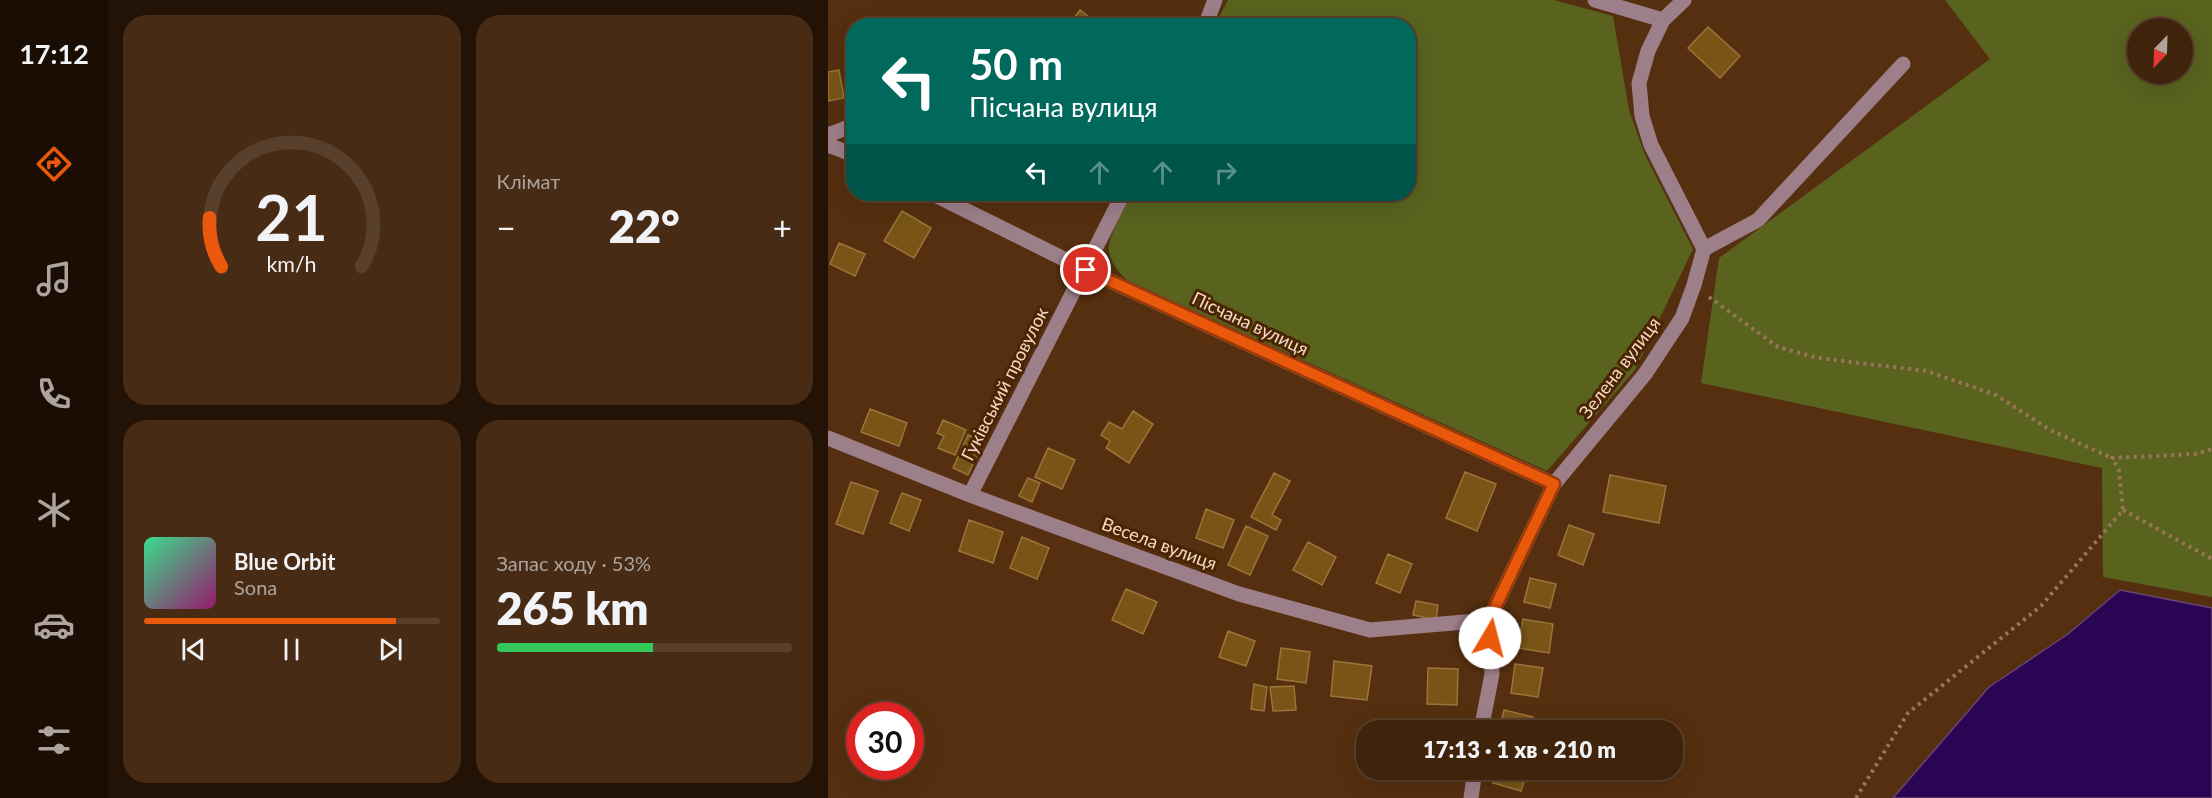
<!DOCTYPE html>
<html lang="uk">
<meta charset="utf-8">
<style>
:root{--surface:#40230b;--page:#472b14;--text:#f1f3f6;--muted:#aea49d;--line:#59402c;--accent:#ea580c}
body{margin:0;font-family:Lato,sans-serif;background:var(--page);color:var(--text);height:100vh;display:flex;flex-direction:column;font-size:22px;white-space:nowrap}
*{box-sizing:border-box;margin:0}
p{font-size:20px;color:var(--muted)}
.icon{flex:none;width:33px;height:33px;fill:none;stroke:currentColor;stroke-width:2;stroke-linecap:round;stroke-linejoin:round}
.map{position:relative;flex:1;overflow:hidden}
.panel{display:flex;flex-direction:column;gap:15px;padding:15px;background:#231306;width:720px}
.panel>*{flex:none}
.guide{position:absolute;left:18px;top:18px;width:570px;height:183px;border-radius:24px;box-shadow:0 6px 24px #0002,0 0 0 2px var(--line);background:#00695c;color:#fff;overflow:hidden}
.needle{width:39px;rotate:203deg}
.controls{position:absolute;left:1299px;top:18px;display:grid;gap:12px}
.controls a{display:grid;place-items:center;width:66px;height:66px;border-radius:50%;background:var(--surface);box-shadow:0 6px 24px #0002,0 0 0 2px var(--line);font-size:30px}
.speed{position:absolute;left:18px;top:702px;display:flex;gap:12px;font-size:30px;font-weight:700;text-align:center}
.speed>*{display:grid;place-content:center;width:78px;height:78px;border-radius:50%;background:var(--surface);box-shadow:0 6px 24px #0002,0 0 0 2px var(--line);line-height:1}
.speed .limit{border:9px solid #d22;background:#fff;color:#111}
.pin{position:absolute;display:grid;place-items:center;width:51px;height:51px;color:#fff;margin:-26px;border:3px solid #fff;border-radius:50%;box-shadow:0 2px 6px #0007}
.me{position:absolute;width:66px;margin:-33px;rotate:8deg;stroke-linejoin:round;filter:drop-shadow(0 0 4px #0008)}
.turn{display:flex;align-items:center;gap:21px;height:126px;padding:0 24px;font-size:27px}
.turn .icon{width:78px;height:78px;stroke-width:2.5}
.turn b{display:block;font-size:42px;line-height:51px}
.lanes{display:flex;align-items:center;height:57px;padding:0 24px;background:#0003;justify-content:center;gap:30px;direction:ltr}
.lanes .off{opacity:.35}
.big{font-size:45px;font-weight:800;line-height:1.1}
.panel .card{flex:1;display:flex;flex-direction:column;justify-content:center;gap:9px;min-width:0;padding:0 21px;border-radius:24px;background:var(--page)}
.panel .dial{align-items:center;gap:0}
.dial svg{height:156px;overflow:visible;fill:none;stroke:var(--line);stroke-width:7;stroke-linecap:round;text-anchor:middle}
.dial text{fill:var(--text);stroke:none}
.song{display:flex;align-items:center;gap:18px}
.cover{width:72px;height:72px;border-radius:9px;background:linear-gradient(135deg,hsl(150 70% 55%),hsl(320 70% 35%))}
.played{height:6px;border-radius:3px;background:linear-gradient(90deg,var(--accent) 85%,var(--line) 85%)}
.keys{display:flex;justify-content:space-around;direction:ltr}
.heat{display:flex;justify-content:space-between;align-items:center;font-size:33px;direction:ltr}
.charge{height:9px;border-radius:4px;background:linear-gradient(90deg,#34c759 53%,var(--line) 0)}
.panel .tiles{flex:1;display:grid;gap:15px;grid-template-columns:repeat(2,1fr)}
.trip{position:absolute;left:528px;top:720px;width:327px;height:60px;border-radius:24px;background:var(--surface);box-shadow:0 6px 24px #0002,0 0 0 2px var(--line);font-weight:800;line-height:60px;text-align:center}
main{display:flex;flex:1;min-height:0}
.tabs{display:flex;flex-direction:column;width:108px;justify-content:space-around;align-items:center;background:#1a0e04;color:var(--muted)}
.tabs .icon{width:42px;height:42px}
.tabs .active{color:var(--accent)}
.tabs b{font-size:27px;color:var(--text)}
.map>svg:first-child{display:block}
.green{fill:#59631e;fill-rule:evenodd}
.water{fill:#290553;stroke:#674575;stroke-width:1.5}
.building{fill:#785517;stroke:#9a753b;stroke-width:1.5}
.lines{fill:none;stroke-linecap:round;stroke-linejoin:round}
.path{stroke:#99765a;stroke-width:4;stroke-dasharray:3 4.5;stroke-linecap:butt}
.minor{stroke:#9d7f89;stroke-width:15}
.route-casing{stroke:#983908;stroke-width:15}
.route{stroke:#ea580c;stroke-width:10}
.labels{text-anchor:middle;stroke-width:6;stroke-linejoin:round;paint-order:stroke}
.street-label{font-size:18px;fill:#f7d9c3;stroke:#4a2503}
</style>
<main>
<nav class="tabs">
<b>17:12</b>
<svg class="icon active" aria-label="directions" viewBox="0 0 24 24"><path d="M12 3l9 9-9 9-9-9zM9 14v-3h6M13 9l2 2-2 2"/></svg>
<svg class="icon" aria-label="music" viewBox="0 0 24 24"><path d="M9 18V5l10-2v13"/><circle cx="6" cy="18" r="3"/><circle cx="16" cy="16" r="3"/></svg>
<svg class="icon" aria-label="phone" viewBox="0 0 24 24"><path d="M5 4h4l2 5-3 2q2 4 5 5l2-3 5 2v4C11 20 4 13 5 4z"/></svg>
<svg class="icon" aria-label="climate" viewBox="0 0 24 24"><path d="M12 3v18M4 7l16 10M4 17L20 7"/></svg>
<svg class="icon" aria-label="car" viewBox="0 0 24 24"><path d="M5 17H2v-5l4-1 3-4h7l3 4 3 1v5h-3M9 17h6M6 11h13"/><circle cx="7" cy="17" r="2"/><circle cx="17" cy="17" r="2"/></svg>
<svg class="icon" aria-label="filters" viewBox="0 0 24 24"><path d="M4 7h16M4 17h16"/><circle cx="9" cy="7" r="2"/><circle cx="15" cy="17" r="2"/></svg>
</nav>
<section class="panel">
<div class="tiles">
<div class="card dial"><svg viewBox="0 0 100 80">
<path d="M14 69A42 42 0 1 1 86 69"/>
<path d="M14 69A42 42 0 0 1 8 44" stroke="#ea580c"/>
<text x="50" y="56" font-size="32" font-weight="700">21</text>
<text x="50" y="72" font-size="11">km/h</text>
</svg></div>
<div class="card"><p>Клімат</p>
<div class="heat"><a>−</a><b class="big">22°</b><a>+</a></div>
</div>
<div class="card">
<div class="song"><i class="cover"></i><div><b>Blue Orbit</b><p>Sona</p></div></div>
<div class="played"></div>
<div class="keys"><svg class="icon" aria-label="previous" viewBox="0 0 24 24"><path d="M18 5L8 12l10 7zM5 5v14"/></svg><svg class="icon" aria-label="pause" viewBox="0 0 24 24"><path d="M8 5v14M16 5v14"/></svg><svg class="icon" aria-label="next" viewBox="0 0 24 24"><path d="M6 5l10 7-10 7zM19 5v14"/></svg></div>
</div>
<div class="card"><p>Запас ходу · 53%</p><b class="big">265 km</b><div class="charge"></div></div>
</div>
</section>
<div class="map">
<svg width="1384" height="798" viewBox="0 0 1384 798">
<rect width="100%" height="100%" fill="#552f0f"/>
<path class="green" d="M400,0H726L785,16L801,110L817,155L865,249L807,370L719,471L299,280C291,272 283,264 281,252C278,239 298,207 304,194H580V26L387,25Z
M1117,0H1384V597L1275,577L1274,468L873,383L891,258L1162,59ZM1310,28H1354V74H1310Z"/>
<path class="water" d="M1292,590L1384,608V798H1065L1161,687L1240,634Z"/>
<path class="building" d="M252,10L273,26H240Z
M880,27L912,56L892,78L860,48Z
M11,70L16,98L0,101V72Z
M74,211L103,228L86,258L56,241Z
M11,243L37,254L27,276L2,264Z
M42,409L79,423L71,446L33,432Z
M305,411L325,424L301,463L278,448L282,441L273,435L281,422L294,429Z
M115,420L138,430L127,455L110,448L116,436L109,433Z
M140,435L155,441L140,475L125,468Z
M220,448L247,460L234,489L207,477Z
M637,472L668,484L649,531L618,518Z
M446,473L462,481L444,515L453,520L448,530L423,517Z
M782,475L838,486L831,523L775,512Z
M200,478L212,483L204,502L191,496Z
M23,482L50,491L35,534L8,524Z
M74,493L93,500L81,531L62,523Z
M378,509L406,520L395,548L368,538Z
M141,520L175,532L165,563L131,551Z
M741,525L766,534L755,565L730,555Z
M418,526L440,536L422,575L400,565Z
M194,537L221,548L209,579L182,568Z
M480,542L508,557L494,585L465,570Z
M560,554L584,564L572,593L548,583Z
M702,578L728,584L722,608L696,602Z
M298,589L329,602L315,634L284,620Z
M588,601L610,605L608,620L585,615Z
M695,619L725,624L721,653L690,648Z
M400,631L427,641L418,666L391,657Z
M453,648L482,652L478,683L449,679Z
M506,661L544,666L539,700L503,696Z
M687,664L715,668L710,697L683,693Z
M600,668L630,669L629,705L599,704Z
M426,684L439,687L436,711L423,709Z
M466,686L468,710L445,711L442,687Z
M676,710L705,717L701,730H671Z
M668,770H700L693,791L665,783Z"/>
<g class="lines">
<path class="path" d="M881,297L950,347L990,358L1099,371L1168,395L1222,430L1284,458
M1295,510L1384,559
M1028,798L1080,713L1213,606L1295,510L1291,470L1284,458L1369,454L1384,449"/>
<path class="minor" d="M767,0L835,20
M377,26L387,0
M0,135L26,125
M0,145L26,155
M105,194L258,270L726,484
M876,249L930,220L1075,64
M0,438L142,495L411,594L542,630L661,620
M142,495L295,194
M653,730L664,674L661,620L726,484L817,374L854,318L866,285L876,249L823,145L814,116L811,83L820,51L835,20L856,0
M643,798L647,770"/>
</g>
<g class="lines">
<g class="route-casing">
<path id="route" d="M258,270L726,484L661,620L662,638"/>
</g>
<use href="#route" class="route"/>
</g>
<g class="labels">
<g class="street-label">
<text transform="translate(422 324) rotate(25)" y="6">Пісчана вулиця</text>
<text transform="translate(792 368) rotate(-53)" y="6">Зелена вулиця</text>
<text transform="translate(177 384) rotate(-63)" y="6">Гуківський провулок</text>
<text transform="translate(331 544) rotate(20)" y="6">Весела вулиця</text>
</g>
</g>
</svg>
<div class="controls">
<a><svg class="needle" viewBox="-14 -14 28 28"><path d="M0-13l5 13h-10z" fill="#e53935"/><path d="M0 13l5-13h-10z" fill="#aea49d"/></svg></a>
</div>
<div class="speed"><div class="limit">30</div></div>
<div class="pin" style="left:258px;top:270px;background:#d93025"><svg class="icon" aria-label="arrive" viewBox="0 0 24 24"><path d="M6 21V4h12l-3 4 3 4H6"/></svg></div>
<svg class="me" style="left:662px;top:638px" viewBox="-20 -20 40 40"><circle r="19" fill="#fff"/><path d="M0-13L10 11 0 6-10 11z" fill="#ea580c"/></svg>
<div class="trip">17:13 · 1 хв · 210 m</div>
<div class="guide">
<div class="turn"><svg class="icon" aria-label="left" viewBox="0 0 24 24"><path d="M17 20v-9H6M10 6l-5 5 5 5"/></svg><div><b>50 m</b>Пісчана вулиця</div></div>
<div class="lanes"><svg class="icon" aria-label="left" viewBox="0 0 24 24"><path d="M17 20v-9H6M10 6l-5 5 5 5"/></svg><svg class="icon off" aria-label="ahead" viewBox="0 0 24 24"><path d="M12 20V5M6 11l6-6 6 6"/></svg><svg class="icon off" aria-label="ahead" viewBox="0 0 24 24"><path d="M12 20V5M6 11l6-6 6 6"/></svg><svg class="icon off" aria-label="right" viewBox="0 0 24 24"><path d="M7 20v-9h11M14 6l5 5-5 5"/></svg></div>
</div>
</div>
</main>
